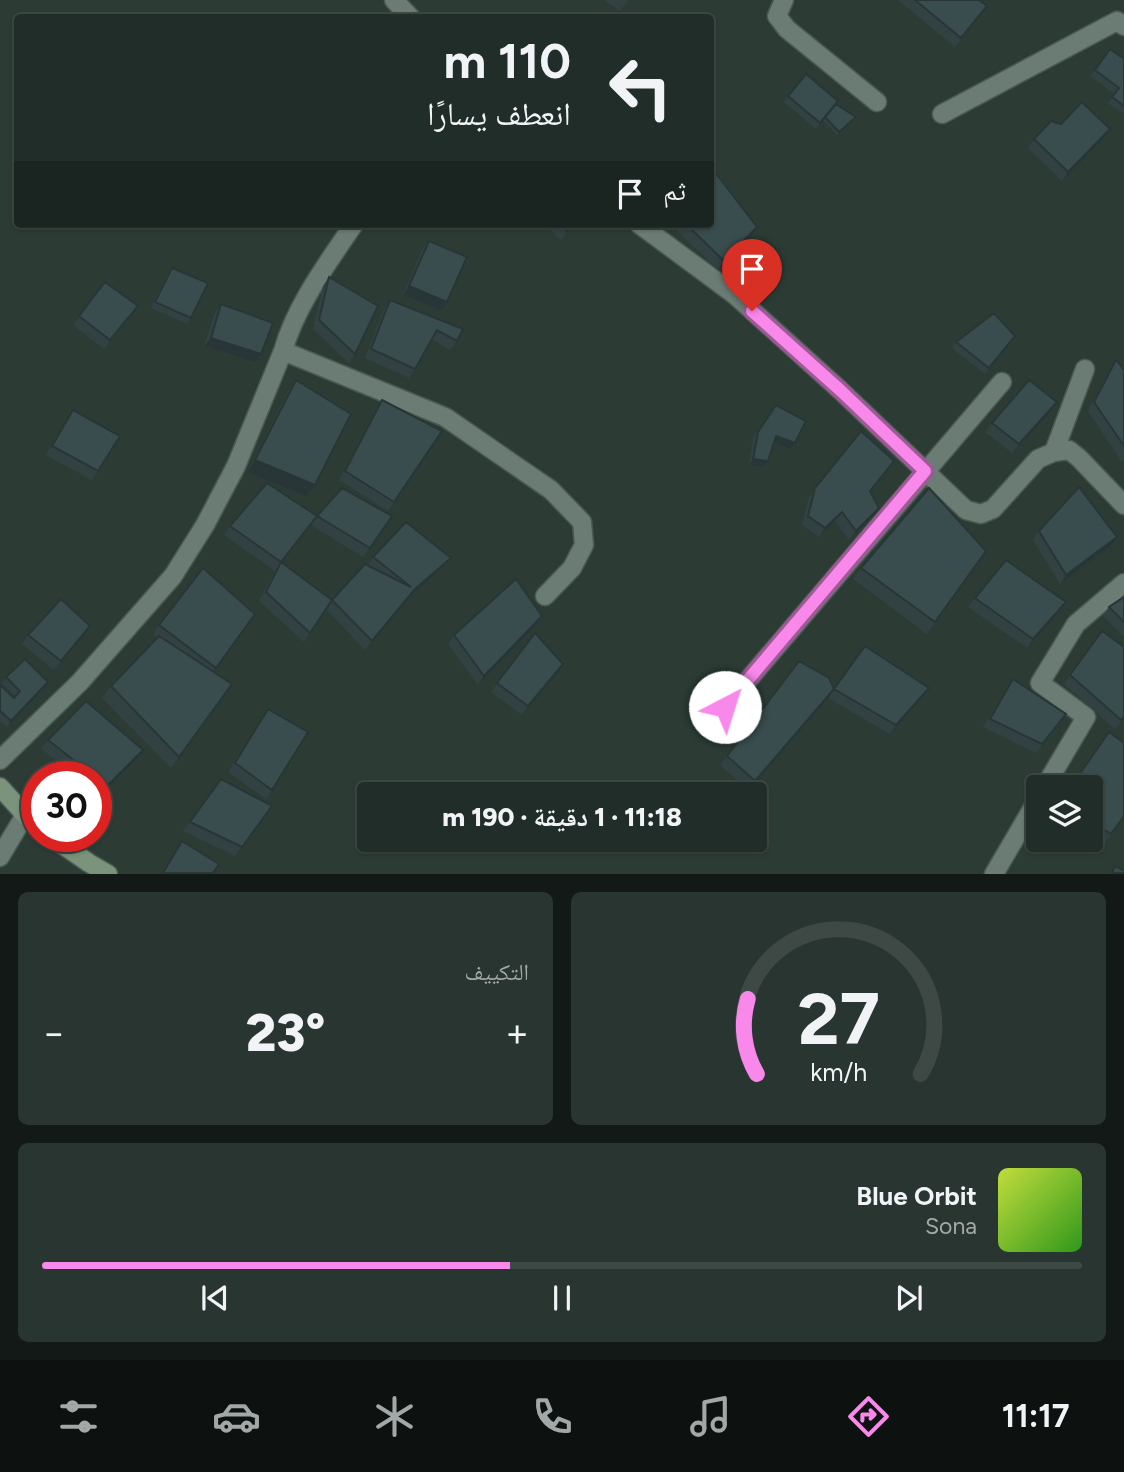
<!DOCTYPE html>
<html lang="ar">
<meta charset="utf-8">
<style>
:root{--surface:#212d28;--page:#293530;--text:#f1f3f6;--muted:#a2a8a8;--line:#3e4945;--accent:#f888ea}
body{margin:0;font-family:Figtree,"Noto Naskh Arabic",sans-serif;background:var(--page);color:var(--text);direction:rtl;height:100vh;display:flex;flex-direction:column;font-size:26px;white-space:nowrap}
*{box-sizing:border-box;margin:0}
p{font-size:23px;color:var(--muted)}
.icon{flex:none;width:38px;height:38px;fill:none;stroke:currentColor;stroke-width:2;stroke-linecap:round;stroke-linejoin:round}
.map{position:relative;height:874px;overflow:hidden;direction:ltr}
.details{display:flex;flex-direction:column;gap:18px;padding:18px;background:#121916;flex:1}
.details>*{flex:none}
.guide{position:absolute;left:14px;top:14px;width:700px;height:214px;border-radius:7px;box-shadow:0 2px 5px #0004,0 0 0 2px var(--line);direction:rtl;background:#212d28;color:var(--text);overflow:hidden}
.controls{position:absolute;left:1026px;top:775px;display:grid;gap:14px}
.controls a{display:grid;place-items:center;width:77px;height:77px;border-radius:7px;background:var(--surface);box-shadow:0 2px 5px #0004,0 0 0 2px var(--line);font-size:35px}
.speed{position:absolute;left:21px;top:761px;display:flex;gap:14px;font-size:35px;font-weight:700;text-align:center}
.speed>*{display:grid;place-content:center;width:91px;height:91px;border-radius:50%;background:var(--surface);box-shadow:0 2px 5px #0004,0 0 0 2px var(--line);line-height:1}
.speed .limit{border:10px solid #d22;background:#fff;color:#111}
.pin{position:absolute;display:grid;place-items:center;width:60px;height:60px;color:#fff;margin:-72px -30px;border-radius:50% 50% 50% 0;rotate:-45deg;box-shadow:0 0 7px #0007}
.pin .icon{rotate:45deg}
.me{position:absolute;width:77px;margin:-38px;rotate:40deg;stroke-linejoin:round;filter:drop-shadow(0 0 5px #0008)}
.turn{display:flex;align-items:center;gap:24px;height:147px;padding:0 28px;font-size:32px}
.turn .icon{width:91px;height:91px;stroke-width:2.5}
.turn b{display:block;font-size:49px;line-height:60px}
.then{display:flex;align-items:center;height:66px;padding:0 28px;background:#0003;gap:14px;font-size:26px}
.big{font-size:52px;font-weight:800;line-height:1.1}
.details .card{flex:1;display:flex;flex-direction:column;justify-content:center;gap:10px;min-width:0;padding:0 24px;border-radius:10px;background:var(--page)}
.details .dial{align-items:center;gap:0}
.dial svg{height:182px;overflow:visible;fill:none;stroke:var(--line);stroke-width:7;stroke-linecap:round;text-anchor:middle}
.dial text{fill:var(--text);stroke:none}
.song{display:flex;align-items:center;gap:21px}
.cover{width:84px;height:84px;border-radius:10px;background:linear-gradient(135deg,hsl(70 70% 55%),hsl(110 70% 35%))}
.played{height:7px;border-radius:4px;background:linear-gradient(90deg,var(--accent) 45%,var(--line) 45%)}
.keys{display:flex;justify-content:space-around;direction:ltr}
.heat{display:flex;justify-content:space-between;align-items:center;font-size:38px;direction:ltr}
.details .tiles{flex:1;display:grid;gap:18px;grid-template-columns:1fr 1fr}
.card:last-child{grid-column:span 2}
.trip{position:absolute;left:357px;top:782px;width:410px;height:70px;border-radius:7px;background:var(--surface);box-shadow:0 2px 5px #0004,0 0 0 2px var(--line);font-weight:800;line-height:70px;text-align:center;direction:rtl}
.tab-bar{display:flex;height:112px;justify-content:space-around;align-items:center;background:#0d1210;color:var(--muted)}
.tab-bar .icon{width:49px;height:49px}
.tab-bar .selected{color:var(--accent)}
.tab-bar b{font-size:32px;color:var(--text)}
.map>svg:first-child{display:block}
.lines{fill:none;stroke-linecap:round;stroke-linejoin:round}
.street-casing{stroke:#4a5952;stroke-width:21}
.secondary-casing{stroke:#4a5952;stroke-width:21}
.street{stroke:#6a7c74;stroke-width:18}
.secondary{stroke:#7a937a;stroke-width:18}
.wall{fill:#324243}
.shaded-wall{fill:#293637}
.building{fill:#3a4d4e;stroke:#293637;stroke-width:2}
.route-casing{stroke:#a15898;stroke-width:18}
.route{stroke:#f888ea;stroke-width:12}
</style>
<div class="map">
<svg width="1124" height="874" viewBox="0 0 1124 874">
<rect width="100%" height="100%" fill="#2c3c35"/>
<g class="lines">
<g class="street-casing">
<path id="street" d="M394,0L411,18
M784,0L777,16L787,29L877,102
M942,114L1117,21L1124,26
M639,224L735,295L840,390L966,510L981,514L993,509L1038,459L1054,452L1069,450L1079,458L1124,505
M283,351L445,417L551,490L582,522L584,545L572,568L545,596
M1054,452L1085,369
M725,707L1002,382
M0,760L80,682L173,576L205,525L236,466L283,351C296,305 327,264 354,224
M1044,788L1086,717L1040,683L1076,624L1124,583
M0,857L25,815
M994,874L1038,799"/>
</g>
<g class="secondary-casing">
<path id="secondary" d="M0,787L37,828
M50,836L89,863L108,874"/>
</g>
<use href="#street" class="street"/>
<use href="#secondary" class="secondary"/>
</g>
<path class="wall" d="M604,0H628L620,11Z
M898,0H979L981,15L955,47Z
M1110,49L1124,59V110L1122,113L1108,103L1115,94L1090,76Z
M788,96L836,104L853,120L837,135L823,120L816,129L784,102Z
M1061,124L1110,129L1104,138L1062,181L1028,148L1034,139Z
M543,224H572L561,240Z
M670,224H710L751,236L718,270Z
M429,241L441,311L403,295L422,250Z
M172,268L191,318L187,324L151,308L167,274Z
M329,277L355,354L349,363L313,329L323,286Z
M105,282L132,315L104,349L73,325Z
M390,300L457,341L450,350L432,339L415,369L409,378L365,358L384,309Z
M221,304L261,354L255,362L204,346L215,313Z
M1015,336L985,374L952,348L956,342Z
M1116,360L1124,370V460L1122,462L1088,411L1110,369Z
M296,380L315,485L306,496L247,472L288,392Z
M382,400L442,431L388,511L339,480L376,409Z
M1057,402L1051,411L1012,453L985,432L992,423Z
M776,405L791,449L774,442L768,461L763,467L749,465L753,438Z
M73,410L98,471L92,480L46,455Z
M887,470L870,491L879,508L872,517L849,540L835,521L819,537L802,525L809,497L815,488Z
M317,516H392L363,557L311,525L281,562L332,600L368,565L373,557L451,558L444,566L409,598L365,650L326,609L304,642L259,601L275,571L224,535L230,526Z
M1039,531L1117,537L1111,546L1060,584L1033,540Z
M986,551L927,634L853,579L861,568Z
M1124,597V637L1103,616L1109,607Z
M975,598L1060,611L1027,648L968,607Z
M255,614L213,672L232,684L171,768L102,698L111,686L158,638L153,634L159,625Z
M536,625L478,685L448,644L454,635Z
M1102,631L1124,717L1115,729L1064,684Z
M535,633L563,664L522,715L491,692Z
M28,635H84L54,670L22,644Z
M6,677L48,682L44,688L7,727L0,721V685L14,698L15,696L1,683Z
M1013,679L1060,723L1036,753L983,727Z
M834,689L923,697L890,734L828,698L749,790L720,765L727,756Z
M268,709L272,790L266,799L228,772Z
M48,740L143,750L137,759L101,795L96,791V777H78L41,749Z
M221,779L272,806L235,856L183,831Z
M1090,788L1124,817L1105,843L1090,834Z"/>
<path class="shaded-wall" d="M1110,129L1104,138L1062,181L1068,172Z
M757,227L751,236L718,270L724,261Z
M409,286L447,302L441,311L403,295Z
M211,338L261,354L255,362L204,346Z
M1057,402L1051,411L1012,453L1019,444Z
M776,436L795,443L791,449L772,442Z
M753,459L768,461L763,467L749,465Z
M255,460L315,485L306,496L247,472Z
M879,508L872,517L849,540L856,531Z
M842,512L835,521L819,537L825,528Z
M1117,537L1111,546L1060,584L1066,575Z
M451,558L444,566L409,598L365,650L415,589Z
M1066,602L1060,611L1027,648L1033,639Z
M542,616L536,625L478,685L484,676Z
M90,626L84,635L54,670L61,661Z
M563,664L557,673L522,715L528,706Z
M48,682L44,688L7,727L11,721Z
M929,688L923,697L890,734L896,725Z
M834,689L828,698L749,790L755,781Z
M143,750L137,759L101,795L107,786Z"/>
<path class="building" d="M915,0H979L987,6L961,38Z
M1110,49L1124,59V106L1112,97L1119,88L1095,70Z
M806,74L838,101L820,123L788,96Z
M1082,102L1110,129L1068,172L1034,139L1051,121L1061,124Z
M836,104L856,117L839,132L825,117Z
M711,167L757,227L724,261L686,224H710Z
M559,224H572L567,231Z
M429,241L467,257L447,302L409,286Z
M172,268L208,283L191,318L155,302Z
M329,277L378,306L355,354L319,320Z
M105,282L138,306L110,340L79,316Z
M390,300L463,329L457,341L437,330L415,369L371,349Z
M221,304L273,323L261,354L211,338Z
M994,313L1015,336L989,368L956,342Z
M1116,360L1124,370V446L1094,402Z
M296,380L351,414L315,485L255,460Z
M1029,380L1057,402L1019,444L992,423Z
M382,400L442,431L394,502L345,471Z
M776,405L806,421L795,443L776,436L768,461L753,459L758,432Z
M73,410L120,436L98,471L52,446Z
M861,431L894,461L870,491L879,508L856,531L842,512L825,528L808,516L815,488Z
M267,483L317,516L281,562L230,526Z
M1079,487L1117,537L1066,575L1039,531Z
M342,488L392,516L370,548L317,516Z
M929,488L986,551L935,622L861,568Z
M406,522L451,558L415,589L372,641L332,600L365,564L411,587L373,557Z
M1006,560L1066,602L1033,639L975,598Z
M281,562L332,600L310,633L266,592Z
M203,568L255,614L216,668L159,625Z
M516,579L542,616L484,676L454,635Z
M1124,597V622L1109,607Z
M61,599L90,626L61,661L28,635Z
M1102,631L1124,647V716L1121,720L1070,675Z
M535,633L563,664L528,706L497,683Z
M159,636L232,684L179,757L111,686Z
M865,646L929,688L896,725L834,689Z
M25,659L48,682L11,721L0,711V685L14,698L20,691L6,677Z
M799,661L829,678L834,689L755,781L727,756Z
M1013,679L1066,714L1042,744L990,719Z
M86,701L143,750L107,786L48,740Z
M268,709L308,732L272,790L235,763Z
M1109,732L1124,743V816L1111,834L1090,821V788H1070Z
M221,779L272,806L242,847L190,822Z
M182,841L219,864L213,873H163Z
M1115,866L1124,871V873H1112Z"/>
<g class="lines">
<g class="route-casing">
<path id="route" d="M725,707L925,471L840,390L752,311"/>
</g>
<use href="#route" class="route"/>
</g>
</svg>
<div class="controls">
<a><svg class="icon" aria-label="layers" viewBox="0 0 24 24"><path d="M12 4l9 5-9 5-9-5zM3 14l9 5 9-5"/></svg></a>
</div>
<div class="speed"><div class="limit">30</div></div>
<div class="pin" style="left:752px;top:311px;background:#d93025"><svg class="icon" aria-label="arrive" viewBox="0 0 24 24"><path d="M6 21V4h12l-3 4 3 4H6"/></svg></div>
<svg class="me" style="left:725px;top:707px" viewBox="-20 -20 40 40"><circle r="19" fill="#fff"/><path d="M0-13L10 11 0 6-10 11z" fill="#f888ea"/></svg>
<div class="trip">11:18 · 1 دقيقة · 190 m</div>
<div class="guide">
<div class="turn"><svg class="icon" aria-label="left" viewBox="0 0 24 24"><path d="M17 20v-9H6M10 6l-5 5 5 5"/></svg><div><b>110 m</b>انعطف يسارًا</div></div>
<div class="then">ثم<svg class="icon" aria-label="arrive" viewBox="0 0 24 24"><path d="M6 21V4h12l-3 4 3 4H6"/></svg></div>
</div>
</div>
<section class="details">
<div class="tiles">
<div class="card dial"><svg viewBox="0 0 100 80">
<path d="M14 69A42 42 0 1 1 86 69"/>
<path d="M14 69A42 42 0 0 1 10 36" stroke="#f888ea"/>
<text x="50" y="56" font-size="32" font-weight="700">27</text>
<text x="50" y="72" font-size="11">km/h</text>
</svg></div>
<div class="card"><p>التكييف</p>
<div class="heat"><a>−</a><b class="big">23°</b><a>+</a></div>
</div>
<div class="card">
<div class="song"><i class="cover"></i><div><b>Blue Orbit</b><p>Sona</p></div></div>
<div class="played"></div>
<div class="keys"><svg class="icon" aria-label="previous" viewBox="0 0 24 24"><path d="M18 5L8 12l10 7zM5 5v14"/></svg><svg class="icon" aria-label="pause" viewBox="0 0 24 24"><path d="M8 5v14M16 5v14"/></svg><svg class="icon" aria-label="next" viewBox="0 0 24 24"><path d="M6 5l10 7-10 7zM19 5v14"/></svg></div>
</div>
</div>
</section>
<nav class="tab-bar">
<b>11:17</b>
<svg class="icon selected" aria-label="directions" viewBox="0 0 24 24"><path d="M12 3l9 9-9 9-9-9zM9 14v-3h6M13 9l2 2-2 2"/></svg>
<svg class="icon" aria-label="music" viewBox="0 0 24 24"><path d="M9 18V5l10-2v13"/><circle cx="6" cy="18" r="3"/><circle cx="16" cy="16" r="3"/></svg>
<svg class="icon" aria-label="phone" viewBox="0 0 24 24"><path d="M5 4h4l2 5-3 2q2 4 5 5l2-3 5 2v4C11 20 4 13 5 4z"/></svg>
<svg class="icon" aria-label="climate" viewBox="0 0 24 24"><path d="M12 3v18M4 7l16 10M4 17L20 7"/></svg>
<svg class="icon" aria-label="car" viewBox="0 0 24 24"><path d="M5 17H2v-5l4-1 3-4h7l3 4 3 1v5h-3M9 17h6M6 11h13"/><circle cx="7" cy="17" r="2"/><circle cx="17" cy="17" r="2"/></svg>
<svg class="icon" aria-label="filters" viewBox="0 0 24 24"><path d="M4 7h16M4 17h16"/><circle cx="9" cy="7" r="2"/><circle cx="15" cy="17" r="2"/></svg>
</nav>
